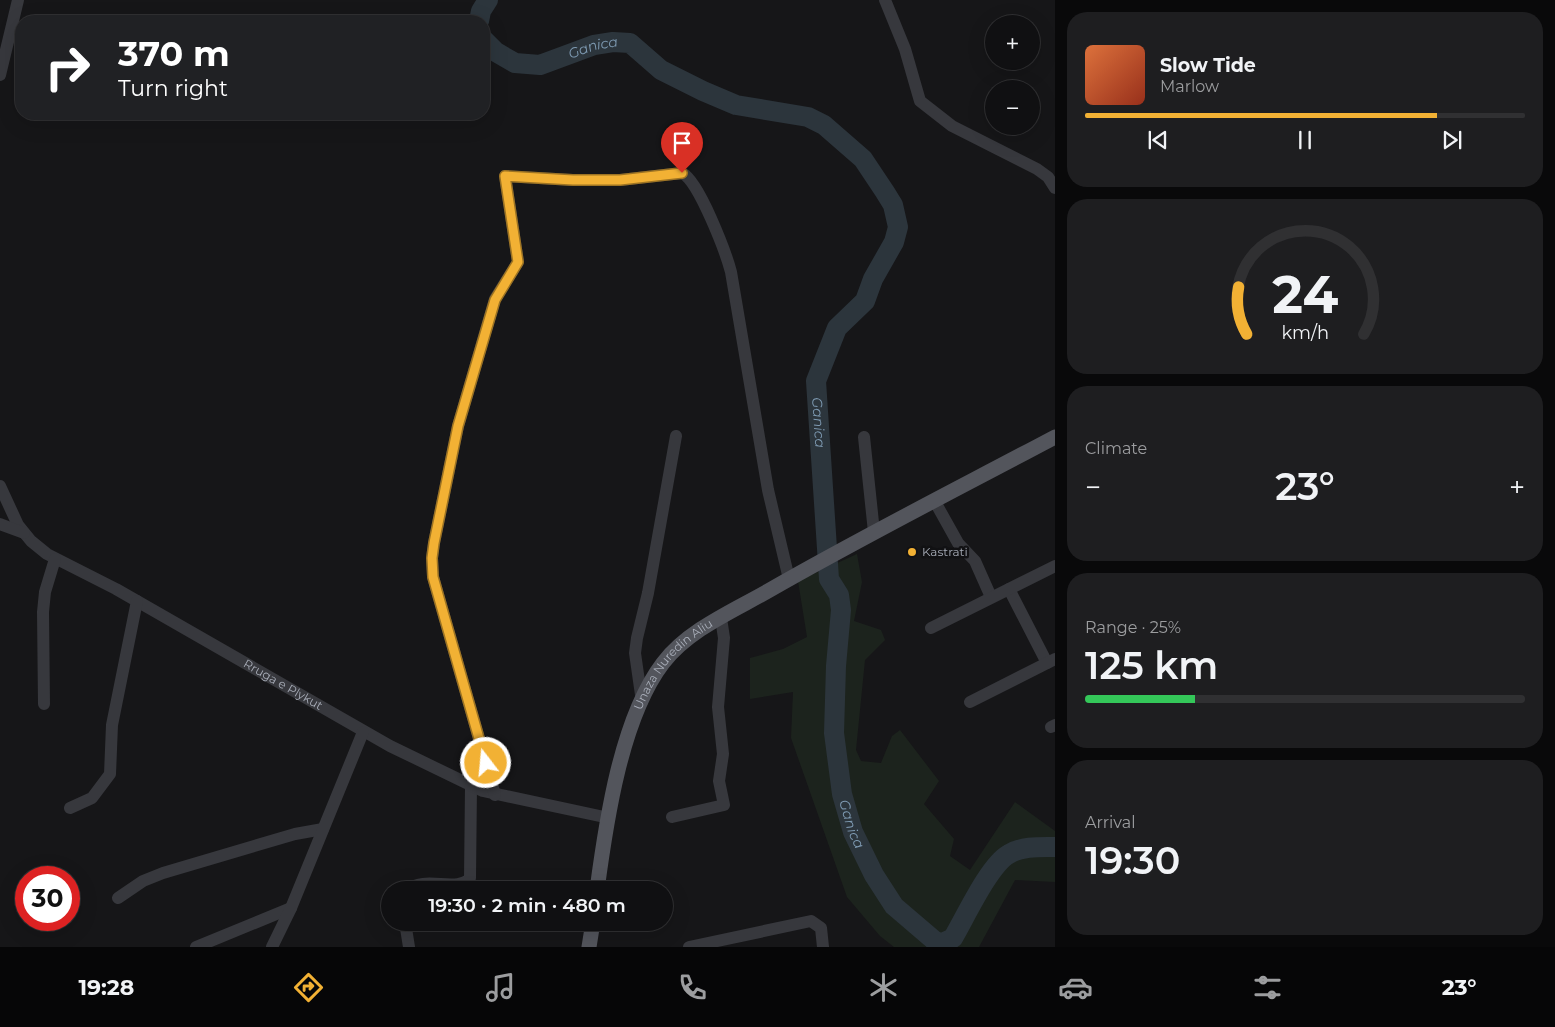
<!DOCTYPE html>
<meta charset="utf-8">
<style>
:root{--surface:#101012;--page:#1e1e20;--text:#f1f3f6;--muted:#9c9d9f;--line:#303032;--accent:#f2b134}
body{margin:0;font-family:Montserrat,sans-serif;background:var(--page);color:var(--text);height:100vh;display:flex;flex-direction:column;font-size:19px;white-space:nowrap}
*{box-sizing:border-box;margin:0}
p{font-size:16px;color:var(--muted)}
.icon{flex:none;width:28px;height:28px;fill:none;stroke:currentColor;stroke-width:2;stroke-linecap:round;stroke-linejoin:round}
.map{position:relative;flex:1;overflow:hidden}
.side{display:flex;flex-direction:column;gap:12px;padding:12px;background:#09090a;width:500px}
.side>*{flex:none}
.hud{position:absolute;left:15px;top:15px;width:475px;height:105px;border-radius:20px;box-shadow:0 5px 20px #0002,0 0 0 1px var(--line);background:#202124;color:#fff;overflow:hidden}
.tools{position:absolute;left:985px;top:15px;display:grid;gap:10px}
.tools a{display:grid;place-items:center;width:55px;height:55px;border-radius:50%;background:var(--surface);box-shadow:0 5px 20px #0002,0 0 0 1px var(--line);font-size:25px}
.speed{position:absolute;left:15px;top:866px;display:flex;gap:10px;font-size:25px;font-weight:700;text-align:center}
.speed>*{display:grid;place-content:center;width:65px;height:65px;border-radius:50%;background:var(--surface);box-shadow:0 5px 20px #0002,0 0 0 1px var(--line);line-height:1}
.speed .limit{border:8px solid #d22;background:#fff;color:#111}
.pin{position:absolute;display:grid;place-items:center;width:42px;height:42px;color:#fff;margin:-51px -21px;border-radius:50% 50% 50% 0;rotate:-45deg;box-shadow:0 0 5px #0007}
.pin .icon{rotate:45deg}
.me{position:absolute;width:55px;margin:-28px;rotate:344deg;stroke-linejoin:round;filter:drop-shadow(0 0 4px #0008)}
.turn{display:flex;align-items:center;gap:18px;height:105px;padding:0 20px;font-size:22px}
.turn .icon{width:65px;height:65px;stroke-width:2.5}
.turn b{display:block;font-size:35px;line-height:42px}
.big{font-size:38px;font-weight:600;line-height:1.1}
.side .tile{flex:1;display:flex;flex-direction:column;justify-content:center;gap:8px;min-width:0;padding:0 18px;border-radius:20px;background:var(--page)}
.side .dial{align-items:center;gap:0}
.dial svg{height:130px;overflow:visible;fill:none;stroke:var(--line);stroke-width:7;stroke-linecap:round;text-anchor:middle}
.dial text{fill:var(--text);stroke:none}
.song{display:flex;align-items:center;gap:15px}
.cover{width:60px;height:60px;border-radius:8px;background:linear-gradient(135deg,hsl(20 70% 55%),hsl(10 70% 35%))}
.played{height:5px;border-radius:2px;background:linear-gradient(90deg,var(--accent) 80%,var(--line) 80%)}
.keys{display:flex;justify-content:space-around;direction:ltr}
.heat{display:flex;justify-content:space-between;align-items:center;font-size:28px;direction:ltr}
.charge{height:8px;border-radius:4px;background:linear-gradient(90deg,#34c759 25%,var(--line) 0)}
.trip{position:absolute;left:381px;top:881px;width:292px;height:50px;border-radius:25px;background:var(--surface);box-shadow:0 5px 20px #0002,0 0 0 1px var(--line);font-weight:600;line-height:50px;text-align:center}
.menu{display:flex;height:80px;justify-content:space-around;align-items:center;background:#060607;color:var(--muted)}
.menu .icon{width:35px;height:35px}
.menu .current{color:var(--accent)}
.menu b{font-size:22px;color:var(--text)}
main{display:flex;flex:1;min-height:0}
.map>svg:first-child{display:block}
.green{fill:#1c231d}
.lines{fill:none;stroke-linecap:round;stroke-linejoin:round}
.river{stroke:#2c353c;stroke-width:20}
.minor{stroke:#37383d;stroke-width:12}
.major{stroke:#53555c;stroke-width:15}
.route-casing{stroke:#9d7322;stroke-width:12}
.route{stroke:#f2b134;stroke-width:9}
.poi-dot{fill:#f2b134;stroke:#111113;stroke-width:2}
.labels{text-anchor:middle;stroke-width:5;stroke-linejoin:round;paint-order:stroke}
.poi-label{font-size:12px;fill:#a8adb8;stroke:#111113;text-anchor:start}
.street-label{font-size:12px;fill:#a8adb8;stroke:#111113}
.water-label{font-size:14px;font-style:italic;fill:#7f9bb3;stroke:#111113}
</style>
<main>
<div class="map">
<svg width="1055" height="947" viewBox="0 0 1055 947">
<rect width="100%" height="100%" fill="#161618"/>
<path class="green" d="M857,554L862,582L854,621L881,630L885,640L865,660L856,750L861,761L881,763L892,736L900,730L939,781L924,804L954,839L950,856L970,870L1015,802L1055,831V882L1015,880L979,947H894L880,936L847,897L791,738L793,692L750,699V658L783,649L807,637L798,581Z"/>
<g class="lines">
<g class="river">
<path d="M479,21L481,11L488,0"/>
<path id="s1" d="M484,40L496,52L515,63L540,65L594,45L613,42L630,43L661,70L703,91L736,105L808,117L824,125L863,159L885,192L893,205L898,227L894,242L873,279L865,301L837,328L816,381L829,579L839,595L841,610L836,666L834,733L842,794L853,832L874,875L894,906L935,941L942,943L953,938C965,918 989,865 1009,854C1022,846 1040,847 1055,847"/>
</g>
<g class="minor">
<path d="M885,0L905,49L920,101L952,126L1037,169L1048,177L1055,188"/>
<path d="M0,75L18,0"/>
<path d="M864,437L874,532"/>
<path id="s2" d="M0,486L18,525L31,541L47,554L116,589L390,746L483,791L609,818"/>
<path d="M934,500L958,543L975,561L991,597"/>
<path d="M0,524L24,533"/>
<path d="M1009,589L1047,663"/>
<path d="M931,628L1055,566"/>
<path d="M642,702L635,653L637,638L648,593L676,436"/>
<path d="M970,702L1055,659"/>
<path d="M44,704L43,612L45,592L55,559"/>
<path d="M1051,727L1055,725"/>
<path d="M495,795L433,577L432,558L434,543L458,426L495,299L518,262L505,176L573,180H620L682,173C699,181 726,253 731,272L768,490L789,579"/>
<path d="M70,808L92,798L110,774L112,725L137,601"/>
<path d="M672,817L724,805L719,781L723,754L718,707L724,638L721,618"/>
<path d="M408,890C424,875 458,893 470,878L471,786"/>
<path d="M118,898L143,881L163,873L295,834L323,829"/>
<path d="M405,922L409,947"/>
<path d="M196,947L291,908"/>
<path d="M272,947L291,908L363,732"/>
<path d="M689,947L811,921L821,928L823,947"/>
</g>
<g class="major">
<path id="s3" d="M597,890C606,822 621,718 663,663C688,630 733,611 768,591C862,537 959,488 1055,437"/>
<path d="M589,947L593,922"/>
</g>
</g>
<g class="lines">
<g class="route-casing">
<path id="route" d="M486,763L433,577L432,558L434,543L458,426L495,300L518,262L505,176L573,180H620L682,173"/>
</g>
<use href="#route" class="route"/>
</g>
<circle class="poi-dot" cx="912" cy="552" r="5"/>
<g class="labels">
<g class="poi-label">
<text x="922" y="556">Kastrati</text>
</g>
<g class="street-label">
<text dy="4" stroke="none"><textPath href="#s3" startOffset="244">Unaza Nuredin Aliu</textPath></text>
<text dy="4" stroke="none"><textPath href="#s2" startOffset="354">Rruga e Plykut</textPath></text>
</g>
<g class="water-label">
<text dy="5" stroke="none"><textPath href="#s1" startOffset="120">Ganica</textPath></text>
<text dy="5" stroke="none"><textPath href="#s1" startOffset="721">Ganica</textPath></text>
<text dy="5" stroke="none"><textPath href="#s1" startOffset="1128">Ganica</textPath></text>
</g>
</g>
</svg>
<div class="tools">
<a>+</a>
<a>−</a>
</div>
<div class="speed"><div class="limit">30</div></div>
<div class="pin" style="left:682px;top:173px;background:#d93025"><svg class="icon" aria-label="arrive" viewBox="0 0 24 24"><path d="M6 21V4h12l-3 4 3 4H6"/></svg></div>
<svg class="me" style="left:486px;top:763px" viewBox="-20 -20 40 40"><circle r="17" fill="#f2b134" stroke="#fff" stroke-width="3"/><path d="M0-11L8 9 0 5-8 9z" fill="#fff"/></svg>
<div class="trip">19:30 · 2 min · 480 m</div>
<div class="hud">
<div class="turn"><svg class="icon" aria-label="right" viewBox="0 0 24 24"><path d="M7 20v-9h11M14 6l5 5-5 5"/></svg><div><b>370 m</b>Turn right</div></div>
</div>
</div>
<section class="side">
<div class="tile">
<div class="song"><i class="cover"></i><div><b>Slow Tide</b><p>Marlow</p></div></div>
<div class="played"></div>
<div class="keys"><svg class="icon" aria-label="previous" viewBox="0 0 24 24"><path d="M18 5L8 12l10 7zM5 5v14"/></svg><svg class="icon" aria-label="pause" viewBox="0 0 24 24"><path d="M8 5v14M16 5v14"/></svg><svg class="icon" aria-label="next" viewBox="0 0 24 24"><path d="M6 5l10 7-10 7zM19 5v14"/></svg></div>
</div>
<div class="tile dial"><svg viewBox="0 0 100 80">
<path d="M14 69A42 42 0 1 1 86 69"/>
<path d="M14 69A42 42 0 0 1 9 40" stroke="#f2b134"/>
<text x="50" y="56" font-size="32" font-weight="700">24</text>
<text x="50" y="72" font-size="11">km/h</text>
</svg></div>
<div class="tile"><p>Climate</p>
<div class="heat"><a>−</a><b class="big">23°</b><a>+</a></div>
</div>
<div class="tile"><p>Range · 25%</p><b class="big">125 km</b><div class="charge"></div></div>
<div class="tile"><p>Arrival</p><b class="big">19:30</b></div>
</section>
</main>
<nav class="menu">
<b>19:28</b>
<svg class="icon current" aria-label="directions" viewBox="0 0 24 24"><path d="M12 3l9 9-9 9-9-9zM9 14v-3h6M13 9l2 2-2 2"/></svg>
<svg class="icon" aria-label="music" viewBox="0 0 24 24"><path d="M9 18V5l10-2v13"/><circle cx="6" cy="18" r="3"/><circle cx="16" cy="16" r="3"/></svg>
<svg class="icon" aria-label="phone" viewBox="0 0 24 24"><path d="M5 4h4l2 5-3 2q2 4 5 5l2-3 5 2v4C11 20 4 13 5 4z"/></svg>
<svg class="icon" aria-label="climate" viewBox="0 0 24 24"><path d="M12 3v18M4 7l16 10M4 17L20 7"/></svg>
<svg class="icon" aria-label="car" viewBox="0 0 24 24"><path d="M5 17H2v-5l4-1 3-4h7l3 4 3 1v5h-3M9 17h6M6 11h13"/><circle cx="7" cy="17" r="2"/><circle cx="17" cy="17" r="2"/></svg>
<svg class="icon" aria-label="filters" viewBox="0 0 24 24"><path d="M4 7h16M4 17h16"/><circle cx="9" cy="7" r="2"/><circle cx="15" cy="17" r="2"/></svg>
<b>23°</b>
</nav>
